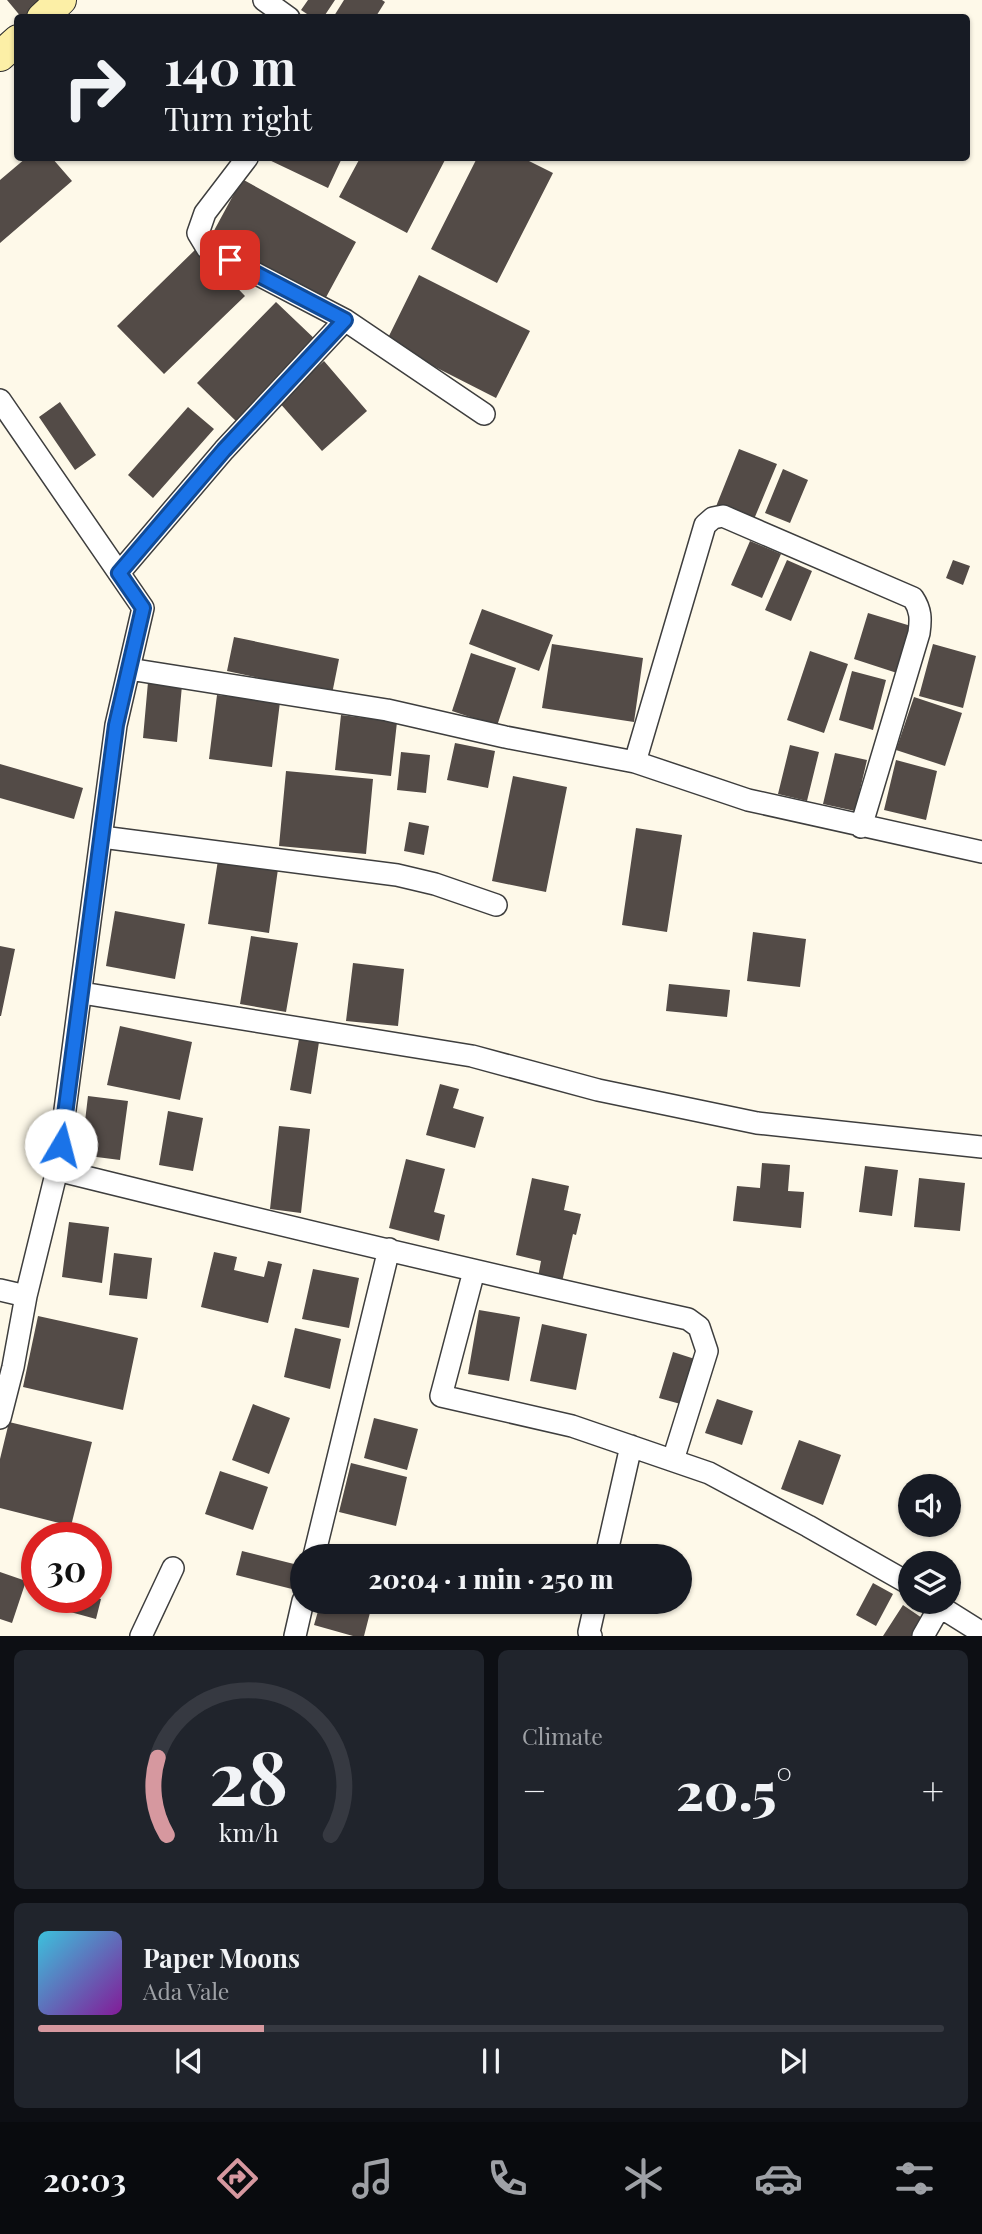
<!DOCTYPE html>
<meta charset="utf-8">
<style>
:root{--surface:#171b24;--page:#20242c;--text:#f1f3f6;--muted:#9ea1a6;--line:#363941;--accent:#d6989f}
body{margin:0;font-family:"Playfair Display",serif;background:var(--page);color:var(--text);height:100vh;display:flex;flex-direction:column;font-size:26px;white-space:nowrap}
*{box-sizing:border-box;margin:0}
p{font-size:23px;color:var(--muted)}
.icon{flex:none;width:38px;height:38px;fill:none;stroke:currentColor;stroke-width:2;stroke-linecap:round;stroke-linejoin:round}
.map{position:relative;height:1636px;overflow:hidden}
.sheet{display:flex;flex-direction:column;gap:14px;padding:14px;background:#0d0f14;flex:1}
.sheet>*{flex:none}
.banner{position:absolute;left:14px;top:14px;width:956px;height:147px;border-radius:7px;box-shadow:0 2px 5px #0004;background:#171b24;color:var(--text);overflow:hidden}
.tools{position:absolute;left:898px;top:1474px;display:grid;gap:14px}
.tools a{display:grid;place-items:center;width:63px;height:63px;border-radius:50%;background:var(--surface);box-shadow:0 2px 5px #0004;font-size:35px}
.speed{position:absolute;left:21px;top:1522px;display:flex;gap:14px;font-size:35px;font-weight:700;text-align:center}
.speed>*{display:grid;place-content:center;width:91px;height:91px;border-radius:50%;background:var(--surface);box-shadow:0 2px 5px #0004;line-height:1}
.speed .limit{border:10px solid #d22;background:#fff;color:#111}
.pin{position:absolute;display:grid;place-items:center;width:60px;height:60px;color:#fff;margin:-30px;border-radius:14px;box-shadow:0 4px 10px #0006}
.me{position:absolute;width:77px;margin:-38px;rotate:8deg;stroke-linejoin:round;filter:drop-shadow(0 0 5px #0008)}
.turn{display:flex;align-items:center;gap:24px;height:147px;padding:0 35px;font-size:32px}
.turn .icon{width:91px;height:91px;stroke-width:2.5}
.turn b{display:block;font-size:49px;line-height:60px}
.big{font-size:52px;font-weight:800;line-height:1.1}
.sheet .tile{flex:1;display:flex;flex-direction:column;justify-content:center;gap:10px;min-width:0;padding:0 24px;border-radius:10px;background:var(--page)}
.sheet .dial{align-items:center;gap:0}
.dial svg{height:182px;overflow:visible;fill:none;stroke:var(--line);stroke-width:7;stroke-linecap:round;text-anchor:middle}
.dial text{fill:var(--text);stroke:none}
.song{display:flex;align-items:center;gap:21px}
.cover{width:84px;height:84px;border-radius:10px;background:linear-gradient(135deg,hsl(190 70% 55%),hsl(290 70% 35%))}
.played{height:7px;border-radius:4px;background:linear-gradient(90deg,var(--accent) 25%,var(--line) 25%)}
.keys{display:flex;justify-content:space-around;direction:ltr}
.heat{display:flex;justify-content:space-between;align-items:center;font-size:38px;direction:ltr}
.sheet .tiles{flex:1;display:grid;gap:14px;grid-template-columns:1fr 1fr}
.tile:last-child{grid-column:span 2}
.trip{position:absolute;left:290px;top:1544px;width:402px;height:70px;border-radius:35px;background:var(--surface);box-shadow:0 2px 5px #0004;font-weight:800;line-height:70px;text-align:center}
.tabs{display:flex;height:112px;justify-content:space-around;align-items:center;background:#090b0e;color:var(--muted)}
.tabs .icon{width:49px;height:49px}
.tabs .on{color:var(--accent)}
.tabs b{font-size:32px;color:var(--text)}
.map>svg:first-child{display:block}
.building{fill:#534b47}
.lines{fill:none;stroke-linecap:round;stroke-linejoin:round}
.street-casing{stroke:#3e3e3e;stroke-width:24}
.secondary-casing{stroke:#2d2d2d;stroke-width:32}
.street{stroke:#fff;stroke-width:21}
.secondary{stroke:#fcefa6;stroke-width:30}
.route-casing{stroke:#114b97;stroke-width:18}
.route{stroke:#1a73e8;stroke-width:12}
</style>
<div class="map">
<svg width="982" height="1636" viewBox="0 0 982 1636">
<rect width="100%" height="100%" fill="#fef9e9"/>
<path class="building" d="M7,0H54L33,18H22Z
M308,0H335L323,18H313L301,10Z
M344,0H382L385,2L375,18H336L334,16Z
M26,158H52L72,181L0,243V180Z
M265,158H342L328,188Z
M360,158H446L407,233L339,197Z
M477,158H523L553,173L497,283L431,249Z
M242,179L356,242L324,301L210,238Z
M198,247L245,296L164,374L117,326Z
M419,275L530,331L496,398L386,342Z
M276,302L319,343L240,425L197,383Z
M324,361L367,411L322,451L278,401Z
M60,402L96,455L75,470L39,417Z
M188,407L214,429L153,498L128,475Z
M739,449L777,464L752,524L715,509Z
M783,469L808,480L790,523L765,513Z
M750,541L781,554L762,598L731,585Z
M787,560L812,571L791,621L765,610Z
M953,560L970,566L963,585L946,578Z
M482,609L553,635L539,671L469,644Z
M868,613L911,626L897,673L854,659Z
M234,637L339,659L332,694L227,671Z
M552,644L643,658L634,722L542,708Z
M933,644L976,656L963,708L919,696Z
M810,651L848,664L824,733L787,720Z
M471,653L516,668L497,726L452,711Z
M852,671L886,680L873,730L839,720Z
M148,682L182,685L177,742L143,738Z
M217,695L280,702L272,767L209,759Z
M914,697L962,713L945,766L896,750Z
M341,715L397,722L391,776L335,770Z
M455,743L495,751L488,788L447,780Z
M790,745L819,752L807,801L778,794Z
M401,752L430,755L426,793L397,790Z
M835,753L867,760L855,811L823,804Z
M896,760L937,771L926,820L884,810Z
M0,764L83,788L74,819L0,798Z
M286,771L373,779L366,854L279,846Z
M513,776L567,787L546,892L492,881Z
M409,822L429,826L424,855L404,851Z
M636,828L682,835L667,932L622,925Z
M218,860L278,869L269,933L208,924Z
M115,911L185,924L175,979L106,966Z
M753,932L806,939L800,987L747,981Z
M251,936L298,943L286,1012L240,1004Z
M0,946L15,949L1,1016H0Z
M353,963L404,969L398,1026L346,1021Z
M669,984L730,990L727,1017L666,1011Z
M120,1026L192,1042L180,1100L107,1085Z
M299,1039L319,1042L311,1094L290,1090Z
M440,1084L459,1089L453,1108L484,1117L475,1148L426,1135Z
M88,1096L128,1101L120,1160L81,1155Z
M168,1111L203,1118L193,1171L159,1165Z
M279,1126L310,1129L301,1213L270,1209Z
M406,1159L445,1169L434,1212L445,1215L439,1241L389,1228Z
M762,1163L790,1165L788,1191L804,1192L801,1228L733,1221L737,1186L760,1188Z
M865,1166L898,1170L892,1216L859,1212Z
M532,1178L569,1186L564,1210L581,1214L576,1235L573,1234L562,1282L538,1277L541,1261L516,1255Z
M919,1178L965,1183L960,1231L914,1227Z
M69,1222L109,1227L102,1283L62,1277Z
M214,1252L237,1257L234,1270L264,1277L268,1261L282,1264L268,1323L201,1307Z
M114,1253L152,1258L147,1299L109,1295Z
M313,1269L359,1278L349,1328L302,1319Z
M479,1310L520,1317L509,1381L468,1374Z
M38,1316L138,1338L123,1410L23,1387Z
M542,1324L587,1334L576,1390L530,1381Z
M295,1328L341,1339L330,1389L284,1377Z
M673,1352L698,1360L684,1405L659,1398Z
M717,1399L753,1411L742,1445L705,1433Z
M253,1404L290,1418L269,1474L232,1460Z
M374,1418L418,1429L407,1470L364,1458Z
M9,1422L92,1442L71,1526L0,1508V1459Z
M799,1440L841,1455L823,1505L781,1489Z
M351,1463L407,1477L396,1526L339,1512Z
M220,1471L268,1487L253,1530L205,1514Z
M242,1551L302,1566L296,1590L236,1575Z
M0,1572L26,1581L12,1623L0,1619Z
M873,1583L893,1594L876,1626L856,1615Z
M55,1598H97L101,1599L96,1619L52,1607Z
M321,1601H373L364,1636H353L314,1625Z
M903,1605L925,1620L915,1636H883Z"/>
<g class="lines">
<g class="street-casing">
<path id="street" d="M264,0L289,18
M247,158L205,213L198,233L207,248L345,320L484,414
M0,400L143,608L116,725L57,1170L26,1296L13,1367L0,1418
M119,573L224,450L345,320
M129,669L387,710L505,737L635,762L748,800L982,852
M635,762L705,525L713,518L723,516L913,598C921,610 921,619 919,633L861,827
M102,837L397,875L435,884L496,905
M82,993L472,1056L598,1090L757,1123L982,1147
M57,1170C267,1222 477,1272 688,1319L699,1327L707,1351L673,1460
M474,1271L441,1396L572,1426L709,1473L808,1526L910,1584
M0,1290L26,1296
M314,1556L389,1249
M606,1556L631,1446
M931,1601L982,1633
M141,1636L173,1568
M295,1636L303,1601
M591,1636L589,1632L596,1601
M923,1636L939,1608"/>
</g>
<g class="secondary-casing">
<path id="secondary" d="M42,18L61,0
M0,56L18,40"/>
</g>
<use href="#street" class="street"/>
<use href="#secondary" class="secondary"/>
</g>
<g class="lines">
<g class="route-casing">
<path id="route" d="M61,1145L116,725L143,608L119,573L224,450L345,320L230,260"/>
</g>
<use href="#route" class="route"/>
</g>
</svg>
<div class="tools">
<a><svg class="icon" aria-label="sound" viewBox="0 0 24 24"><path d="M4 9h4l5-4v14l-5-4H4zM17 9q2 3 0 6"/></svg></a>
<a><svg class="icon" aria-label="layers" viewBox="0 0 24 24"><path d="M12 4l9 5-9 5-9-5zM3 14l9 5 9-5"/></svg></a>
</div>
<div class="speed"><div class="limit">30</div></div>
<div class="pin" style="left:230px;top:260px;background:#d93025"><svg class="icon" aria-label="arrive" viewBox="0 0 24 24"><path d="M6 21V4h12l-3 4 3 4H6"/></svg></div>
<svg class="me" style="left:61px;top:1145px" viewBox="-20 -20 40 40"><circle r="19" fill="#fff"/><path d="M0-13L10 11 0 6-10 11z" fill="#1a73e8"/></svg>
<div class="trip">20:04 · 1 min · 250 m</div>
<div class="banner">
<div class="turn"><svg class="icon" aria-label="right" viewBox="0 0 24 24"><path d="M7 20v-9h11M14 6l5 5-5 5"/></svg><div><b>140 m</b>Turn right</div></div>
</div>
</div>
<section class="sheet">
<div class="tiles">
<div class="tile dial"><svg viewBox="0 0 100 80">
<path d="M14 69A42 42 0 1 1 86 69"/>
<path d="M14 69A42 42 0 0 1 10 35" stroke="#d6989f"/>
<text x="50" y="56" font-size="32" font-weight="700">28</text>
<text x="50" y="72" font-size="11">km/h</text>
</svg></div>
<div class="tile"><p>Climate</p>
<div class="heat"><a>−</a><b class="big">20.5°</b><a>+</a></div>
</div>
<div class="tile">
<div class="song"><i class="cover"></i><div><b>Paper Moons</b><p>Ada Vale</p></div></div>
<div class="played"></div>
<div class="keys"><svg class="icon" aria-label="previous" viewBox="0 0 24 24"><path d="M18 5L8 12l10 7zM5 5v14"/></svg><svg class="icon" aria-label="pause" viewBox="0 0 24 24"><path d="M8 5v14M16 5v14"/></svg><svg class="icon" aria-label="next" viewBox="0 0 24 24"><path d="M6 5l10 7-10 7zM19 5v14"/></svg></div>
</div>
</div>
</section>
<nav class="tabs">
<b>20:03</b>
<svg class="icon on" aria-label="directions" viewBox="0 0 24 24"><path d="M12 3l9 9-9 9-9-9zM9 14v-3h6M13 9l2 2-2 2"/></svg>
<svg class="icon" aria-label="music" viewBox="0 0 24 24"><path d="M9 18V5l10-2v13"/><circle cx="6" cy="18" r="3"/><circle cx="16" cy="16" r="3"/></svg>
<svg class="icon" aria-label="phone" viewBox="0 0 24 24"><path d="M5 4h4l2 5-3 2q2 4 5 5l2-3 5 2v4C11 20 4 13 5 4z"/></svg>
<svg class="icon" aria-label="climate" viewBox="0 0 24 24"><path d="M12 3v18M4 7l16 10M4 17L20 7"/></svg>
<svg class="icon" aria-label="car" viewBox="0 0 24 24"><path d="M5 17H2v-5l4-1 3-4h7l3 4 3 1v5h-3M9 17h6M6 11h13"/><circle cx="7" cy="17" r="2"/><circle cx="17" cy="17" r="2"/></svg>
<svg class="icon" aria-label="filters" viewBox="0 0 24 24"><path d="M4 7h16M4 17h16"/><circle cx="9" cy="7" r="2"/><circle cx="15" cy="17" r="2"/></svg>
</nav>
